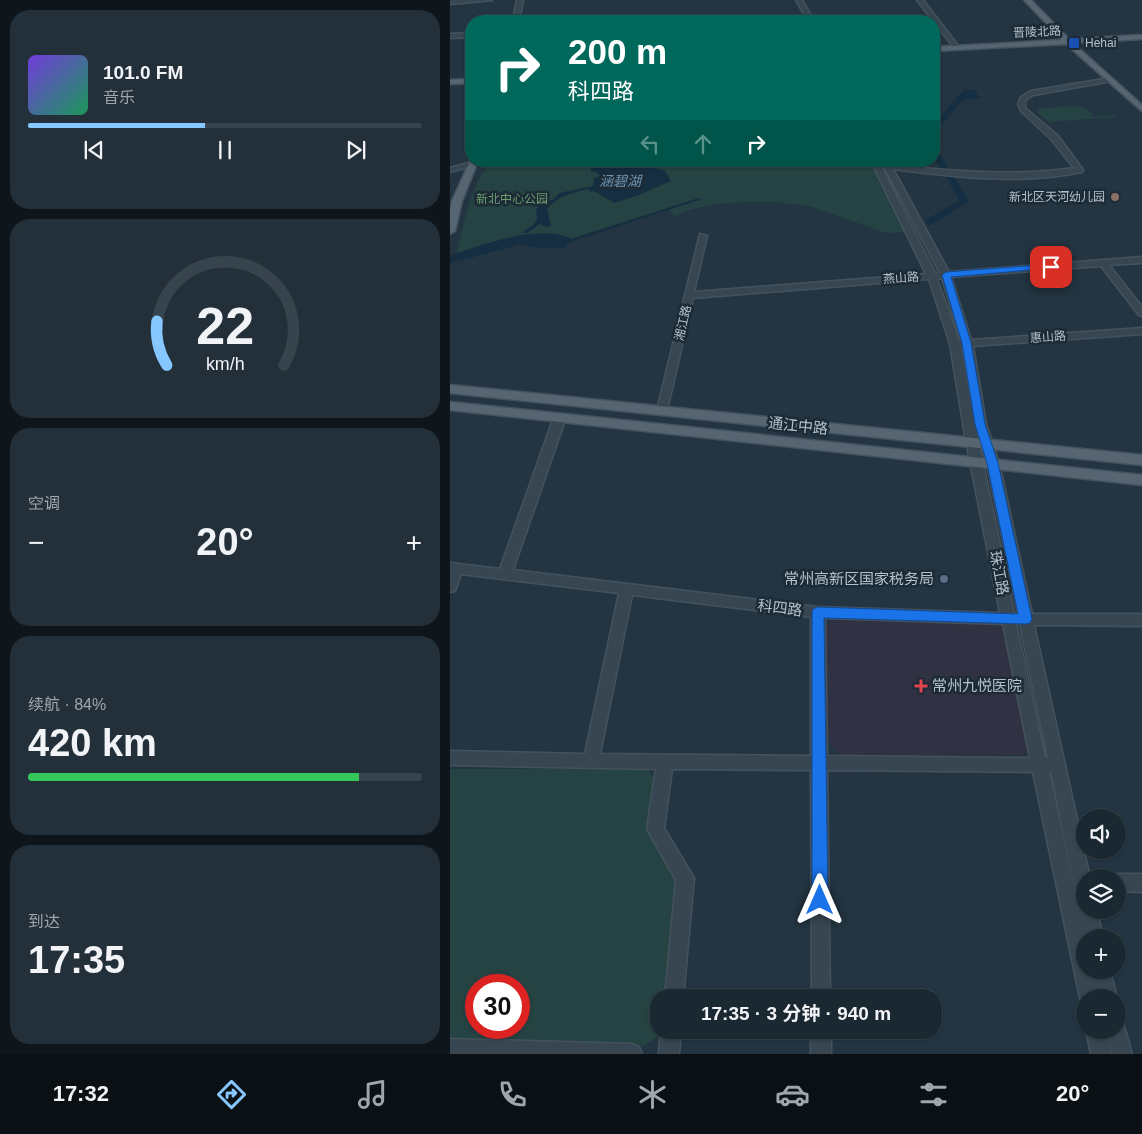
<!DOCTYPE html>
<html lang="zh">
<meta charset="utf-8">
<style>
:root{--surface:#1a2832;--page:#23303a;--text:#f1f3f6;--muted:#9fa6ac;--line:#38444d;--accent:#86c7ff}
body{margin:0;font-family:Helvetica,"Noto Sans SC",sans-serif;background:var(--page);color:var(--text);height:100vh;display:flex;flex-direction:column;font-size:19px;white-space:nowrap}
*{box-sizing:border-box;margin:0}
p{font-size:16px;color:var(--muted)}
.icon{flex:none;width:28px;height:28px;fill:none;stroke:currentColor;stroke-width:2;stroke-linecap:round;stroke-linejoin:round}
.map{position:relative;flex:1;overflow:hidden}
.drawer{display:flex;flex-direction:column;gap:10px;padding:10px;background:#0e161c;width:450px}
.drawer>*{flex:none}
.banner{position:absolute;left:15px;top:15px;width:475px;height:152px;border-radius:20px;box-shadow:0 1px 4px #0004,0 0 0 1px var(--line);background:#00695c;color:#fff;overflow:hidden}
.controls{position:absolute;left:626px;top:809px;display:grid;gap:10px}
.controls a{display:grid;place-items:center;width:50px;height:50px;border-radius:50%;background:var(--surface);box-shadow:0 1px 4px #0004,0 0 0 1px var(--line);font-size:25px}
.speed{position:absolute;left:15px;top:974px;display:flex;gap:10px;font-size:25px;font-weight:700;text-align:center}
.speed>*{display:grid;place-content:center;width:65px;height:65px;border-radius:50%;background:var(--surface);box-shadow:0 1px 4px #0004,0 0 0 1px var(--line);line-height:1}
.speed .limit{border:8px solid #d22;background:#fff;color:#111}
.pin{position:absolute;display:grid;place-items:center;width:42px;height:42px;color:#fff;margin:-21px;border-radius:10px;box-shadow:0 2px 8px #0006}
.me{position:absolute;width:55px;margin:-28px;rotate:0deg;stroke-linejoin:round;filter:drop-shadow(0 0 4px #0008)}
.turn{display:flex;align-items:center;gap:18px;height:105px;padding:0 20px;font-size:22px}
.turn .icon{width:65px;height:65px;stroke-width:2.5}
.turn b{display:block;font-size:35px;line-height:42px}
.lanes{display:flex;align-items:center;height:48px;padding:0 20px;background:#0003;justify-content:center;gap:25px;direction:ltr}
.lanes .off{opacity:.35}
.big{font-size:38px;font-weight:700;line-height:1.1}
.drawer .widget{flex:1;display:flex;flex-direction:column;justify-content:center;gap:8px;min-width:0;padding:0 18px;border-radius:20px;background:var(--page)}
.drawer .dial{align-items:center;gap:0}
.dial svg{height:130px;overflow:visible;fill:none;stroke:var(--line);stroke-width:7;stroke-linecap:round;text-anchor:middle}
.dial text{fill:var(--text);stroke:none}
.song{display:flex;align-items:center;gap:15px}
.cover{width:60px;height:60px;border-radius:8px;background:linear-gradient(135deg,hsl(260 70% 55%),hsl(150 70% 35%))}
.played{height:5px;border-radius:2px;background:linear-gradient(90deg,var(--accent) 45%,var(--line) 45%)}
.keys{display:flex;justify-content:space-around;direction:ltr}
.heat{display:flex;justify-content:space-between;align-items:center;font-size:28px;direction:ltr}
.charge{height:8px;border-radius:4px;background:linear-gradient(90deg,#34c759 84%,var(--line) 0)}
.trip{position:absolute;left:200px;top:989px;width:292px;height:50px;border-radius:20px;background:var(--surface);box-shadow:0 1px 4px #0004,0 0 0 1px var(--line);font-weight:700;line-height:50px;text-align:center}
.dock{display:flex;height:80px;justify-content:space-around;align-items:center;background:#0a1014;color:var(--muted)}
.dock .icon{width:35px;height:35px}
.dock .current{color:var(--accent)}
.dock b{font-size:22px;color:var(--text)}
main{display:flex;flex:1;min-height:0}
.map>svg:first-child{display:block}
.medical{fill:#303142}
.green{fill:#254342;fill-rule:evenodd}
.water{fill:#152e41}
.lines{fill:none;stroke-linecap:round;stroke-linejoin:round}
.minor-casing{stroke:#44525d;stroke-width:3}
.major-casing{stroke:#44525d;stroke-width:3}
.minor{fill:#384651;fill-rule:evenodd}
.major{fill:#566571;fill-rule:evenodd}
.route{fill:#1a73e8;stroke:#114b97}
.transit-dot{fill:#1a4fb4;stroke:#1d2b36;stroke-width:2}
.education-dot{fill:#8d6e63;stroke:#1d2b36;stroke-width:2}
.service-dot{fill:#5c6f8a;stroke:#1d2b36;stroke-width:2}
.health-dot{fill:#e0444e;stroke:#1d2b36;stroke-width:2}
.labels{text-anchor:middle;stroke-width:5;stroke-linejoin:round;paint-order:stroke}
.far-street-label{font-size:12px;fill:#b4c1cc;stroke:#1d2b36}
.far-poi-label{font-size:12px;fill:#b4c1cc;stroke:#1d2b36;text-anchor:start}
.far-park-label{font-size:12px;fill:#6a9e6e;stroke:#1d2b36}
.far-water-label{font-size:14px;font-style:italic;fill:#6b91ad;stroke:#1d2b36}
.street-label{font-size:15px;fill:#b4c1cc;stroke:#1d2b36}
.poi-label{font-size:15px;fill:#b4c1cc;stroke:#1d2b36;text-anchor:end}
</style>
<main>
<section class="drawer">
<div class="widget">
<div class="song"><i class="cover"></i><div><b>101.0 FM</b><p>音乐</p></div></div>
<div class="played"></div>
<div class="keys"><svg class="icon" aria-label="previous" viewBox="0 0 24 24"><path d="M18 5L8 12l10 7zM5 5v14"/></svg><svg class="icon" aria-label="pause" viewBox="0 0 24 24"><path d="M8 5v14M16 5v14"/></svg><svg class="icon" aria-label="next" viewBox="0 0 24 24"><path d="M6 5l10 7-10 7zM19 5v14"/></svg></div>
</div>
<div class="widget dial"><svg viewBox="0 0 100 80">
<path d="M14 69A42 42 0 1 1 86 69"/>
<path d="M14 69A42 42 0 0 1 8 42" stroke="#86c7ff"/>
<text x="50" y="56" font-size="32" font-weight="700">22</text>
<text x="50" y="72" font-size="11">km/h</text>
</svg></div>
<div class="widget"><p>空调</p>
<div class="heat"><a>−</a><b class="big">20°</b><a>+</a></div>
</div>
<div class="widget"><p>续航 · 84%</p><b class="big">420 km</b><div class="charge"></div></div>
<div class="widget"><p>到达</p><b class="big">17:35</b></div>
</section>
<div class="map">
<svg width="692" height="1054" viewBox="0 0 692 1054">
<rect width="100%" height="100%" fill="#233542"/>
<path class="medical" d="M385,617L544,622L555,630L580,747L571,755H389L377,742L375,625Z"/>
<path class="green" d="M625,106C633,107 641,109 643,117L665,115L667,117L598,122L588,113V110L594,108Z
M47,161H387L417,166L424,170L456,232L436,233L359,206L324,202H294L266,204L242,209L224,216L220,209L250,200L249,198L121,239C94,224 36,245 7,253C13,231 23,167 47,161Z
M0,769H198L206,782L199,829L230,880L219,997L209,998V1030H216V1032L193,1046L0,1041ZM26,985H69V1028H26Z"/>
<path class="water" d="M515,89L525,90L528,96L531,97L513,100L484,134V123Z
M484,145L518,199L517,203L479,226L476,220L508,201V197L484,158Z
M161,162H184L189,166L196,163L201,167L215,171L221,181L189,195L164,203L144,191L141,192L137,189C122,193 107,196 97,209L101,226L97,227L90,224L77,233H72C82,224 90,226 86,210L89,206L104,199L109,193L143,186L144,178L150,176L146,172H141V168H134L135,167L133,164L145,165Z
M249,198L251,199L118,243L114,248H90L66,244L62,247L0,263V256C30,245 92,223 121,239Z"/>
<g class="lines">
<g class="minor-casing">
<path id="minor" d="M0,0H42L0,4Z
M67,0H73L69,21H63Z
M346,0H352L364,21H358Z
M467,0H473L509,47V49H505Z
M21,33V37L0,38V34Z
M660,78L663,80L662,81L583,95C576,99 573,101 576,109L608,136L633,170L632,172C571,185 504,177 443,169L499,272L692,257V263L659,265L692,307V316L689,315L651,266L501,277L521,340L692,328V334L523,346L536,424L549,463L582,614H692V626L584,625L640,878H635V910H647L653,938H635V970H660L667,998H648V994V998H635V1006L632,1005L630,998L583,772L377,770L380,998H362L361,770L222,769L214,828L244,878L233,998H215L226,880L197,829L206,769L0,765V751L135,754L169,593L11,574L5,591L0,592V563L50,569L104,417L110,413L116,417L63,570L368,607L550,613L516,441L500,344L479,279L243,298L217,410L212,413L207,410L250,234L257,236L244,292L476,274L424,167L395,161H429L432,163L431,161H439L441,164L455,166C511,172 567,176 624,168L602,140L571,111L568,104L571,97L581,91ZM432,168H435L490,273H485ZM492,278L511,341H509L487,279ZM511,347H513L524,420ZM525,425L537,463L568,613H564ZM182,595L361,617V756L150,754ZM375,618L553,624L580,758L377,756ZM566,624H570L598,758H595ZM601,771L626,895L629,901L633,903L629,910L631,918L599,772Z
M25,161H39L0,172V168Z
M668,874H692V892L668,891V878H662Z
M668,1021L673,1023L682,1054H662L656,1030H668Z
M211,1030H231L229,1054H209Z
M361,1030H381V1054H361Z
M636,1030H656L661,1054H641Z
M0,1039L182,1044L189,1047L192,1054H0Z"/>
</g>
<g class="major-casing">
<path id="major" d="M574,0H581L619,39L692,35V39L623,43L692,105V111L616,44L484,51V47L612,40Z
M21,79V83L0,84V80Z
M21,159V161H28L12,201L5,231L0,234V210L2,201Z
M0,385L692,455V465L0,393Z
M0,402L692,475V485L0,410Z"/>
</g>
<use href="#minor" class="minor"/>
<use href="#major" class="major"/>
</g>
<path class="route" d="M601,264L604,265V268L501,277L521,343L535,424L548,463L582,619L580,623L576,624L374,618L378,900L376,905L370,908L364,905L362,900V612L363,609L368,607L568,614L537,463L525,424L512,343L492,275L496,272Z"/>
<rect class="transit-dot" x="618" y="37" width="12" height="12" rx="2.5"/>
<circle class="education-dot" cx="665" cy="197" r="5"/>
<circle class="service-dot" cx="494" cy="579" r="5"/>
<path class="health-dot" d="M468.5 678.5h5v5h5v5h-5v5h-5v-5h-5v-5h5z"/>
<g class="labels">
<g class="far-street-label">
<text transform="translate(587 32) rotate(-3)" y="4">晋陵北路</text>
<text transform="translate(451 278) rotate(-4)" y="4">燕山路</text>
<text transform="translate(233 323) rotate(-77)" y="4">湘江路</text>
<text transform="translate(598 337) rotate(-4)" y="4">惠山路</text>
</g>
<g class="far-poi-label">
<text x="635" y="47">Hehai</text>
<text x="655" y="201" text-anchor="end">新北区天河幼儿园</text>
</g>
<g class="far-park-label">
<text x="62" y="203">新北中心公园</text>
</g>
<g class="far-water-label">
<text x="170" y="186">涵碧湖</text>
</g>
<g class="street-label">
<text transform="translate(348 426) rotate(6)" y="5">通江中路</text>
<text transform="translate(549 573) rotate(79)" y="5">珠江路</text>
<text transform="translate(330 608) rotate(7)" y="5">科四路</text>
</g>
<g class="poi-label">
<text x="484" y="584">常州高新区国家税务局</text>
<text x="482" y="691" text-anchor="start">常州九悦医院</text>
</g>
</g>
</svg>
<div class="controls">
<a><svg class="icon" aria-label="sound" viewBox="0 0 24 24"><path d="M4 9h4l5-4v14l-5-4H4zM17 9q2 3 0 6"/></svg></a>
<a><svg class="icon" aria-label="layers" viewBox="0 0 24 24"><path d="M12 4l9 5-9 5-9-5zM3 14l9 5 9-5"/></svg></a>
<a>+</a>
<a>−</a>
</div>
<div class="speed"><div class="limit">30</div></div>
<div class="pin" style="left:601px;top:267px;background:#d93025"><svg class="icon" aria-label="arrive" viewBox="0 0 24 24"><path d="M6 21V4h12l-3 4 3 4H6"/></svg></div>
<svg class="me" style="left:370px;top:900px" viewBox="-20 -20 40 40"><path d="M0-17L14 15 0 8-14 15z" fill="#1a73e8" stroke="#fff" stroke-width="4"/></svg>
<div class="trip">17:35 · 3 分钟 · 940 m</div>
<div class="banner">
<div class="turn"><svg class="icon" aria-label="right" viewBox="0 0 24 24"><path d="M7 20v-9h11M14 6l5 5-5 5"/></svg><div><b>200 m</b>科四路</div></div>
<div class="lanes"><svg class="icon off" aria-label="left" viewBox="0 0 24 24"><path d="M17 20v-9H6M10 6l-5 5 5 5"/></svg><svg class="icon off" aria-label="ahead" viewBox="0 0 24 24"><path d="M12 20V5M6 11l6-6 6 6"/></svg><svg class="icon" aria-label="right" viewBox="0 0 24 24"><path d="M7 20v-9h11M14 6l5 5-5 5"/></svg></div>
</div>
</div>
</main>
<nav class="dock">
<b>17:32</b>
<svg class="icon current" aria-label="directions" viewBox="0 0 24 24"><path d="M12 3l9 9-9 9-9-9zM9 14v-3h6M13 9l2 2-2 2"/></svg>
<svg class="icon" aria-label="music" viewBox="0 0 24 24"><path d="M9 18V5l10-2v13"/><circle cx="6" cy="18" r="3"/><circle cx="16" cy="16" r="3"/></svg>
<svg class="icon" aria-label="phone" viewBox="0 0 24 24"><path d="M5 4h4l2 5-3 2q2 4 5 5l2-3 5 2v4C11 20 4 13 5 4z"/></svg>
<svg class="icon" aria-label="climate" viewBox="0 0 24 24"><path d="M12 3v18M4 7l16 10M4 17L20 7"/></svg>
<svg class="icon" aria-label="car" viewBox="0 0 24 24"><path d="M5 17H2v-5l4-1 3-4h7l3 4 3 1v5h-3M9 17h6M6 11h13"/><circle cx="7" cy="17" r="2"/><circle cx="17" cy="17" r="2"/></svg>
<svg class="icon" aria-label="filters" viewBox="0 0 24 24"><path d="M4 7h16M4 17h16"/><circle cx="9" cy="7" r="2"/><circle cx="15" cy="17" r="2"/></svg>
<b>20°</b>
</nav>
